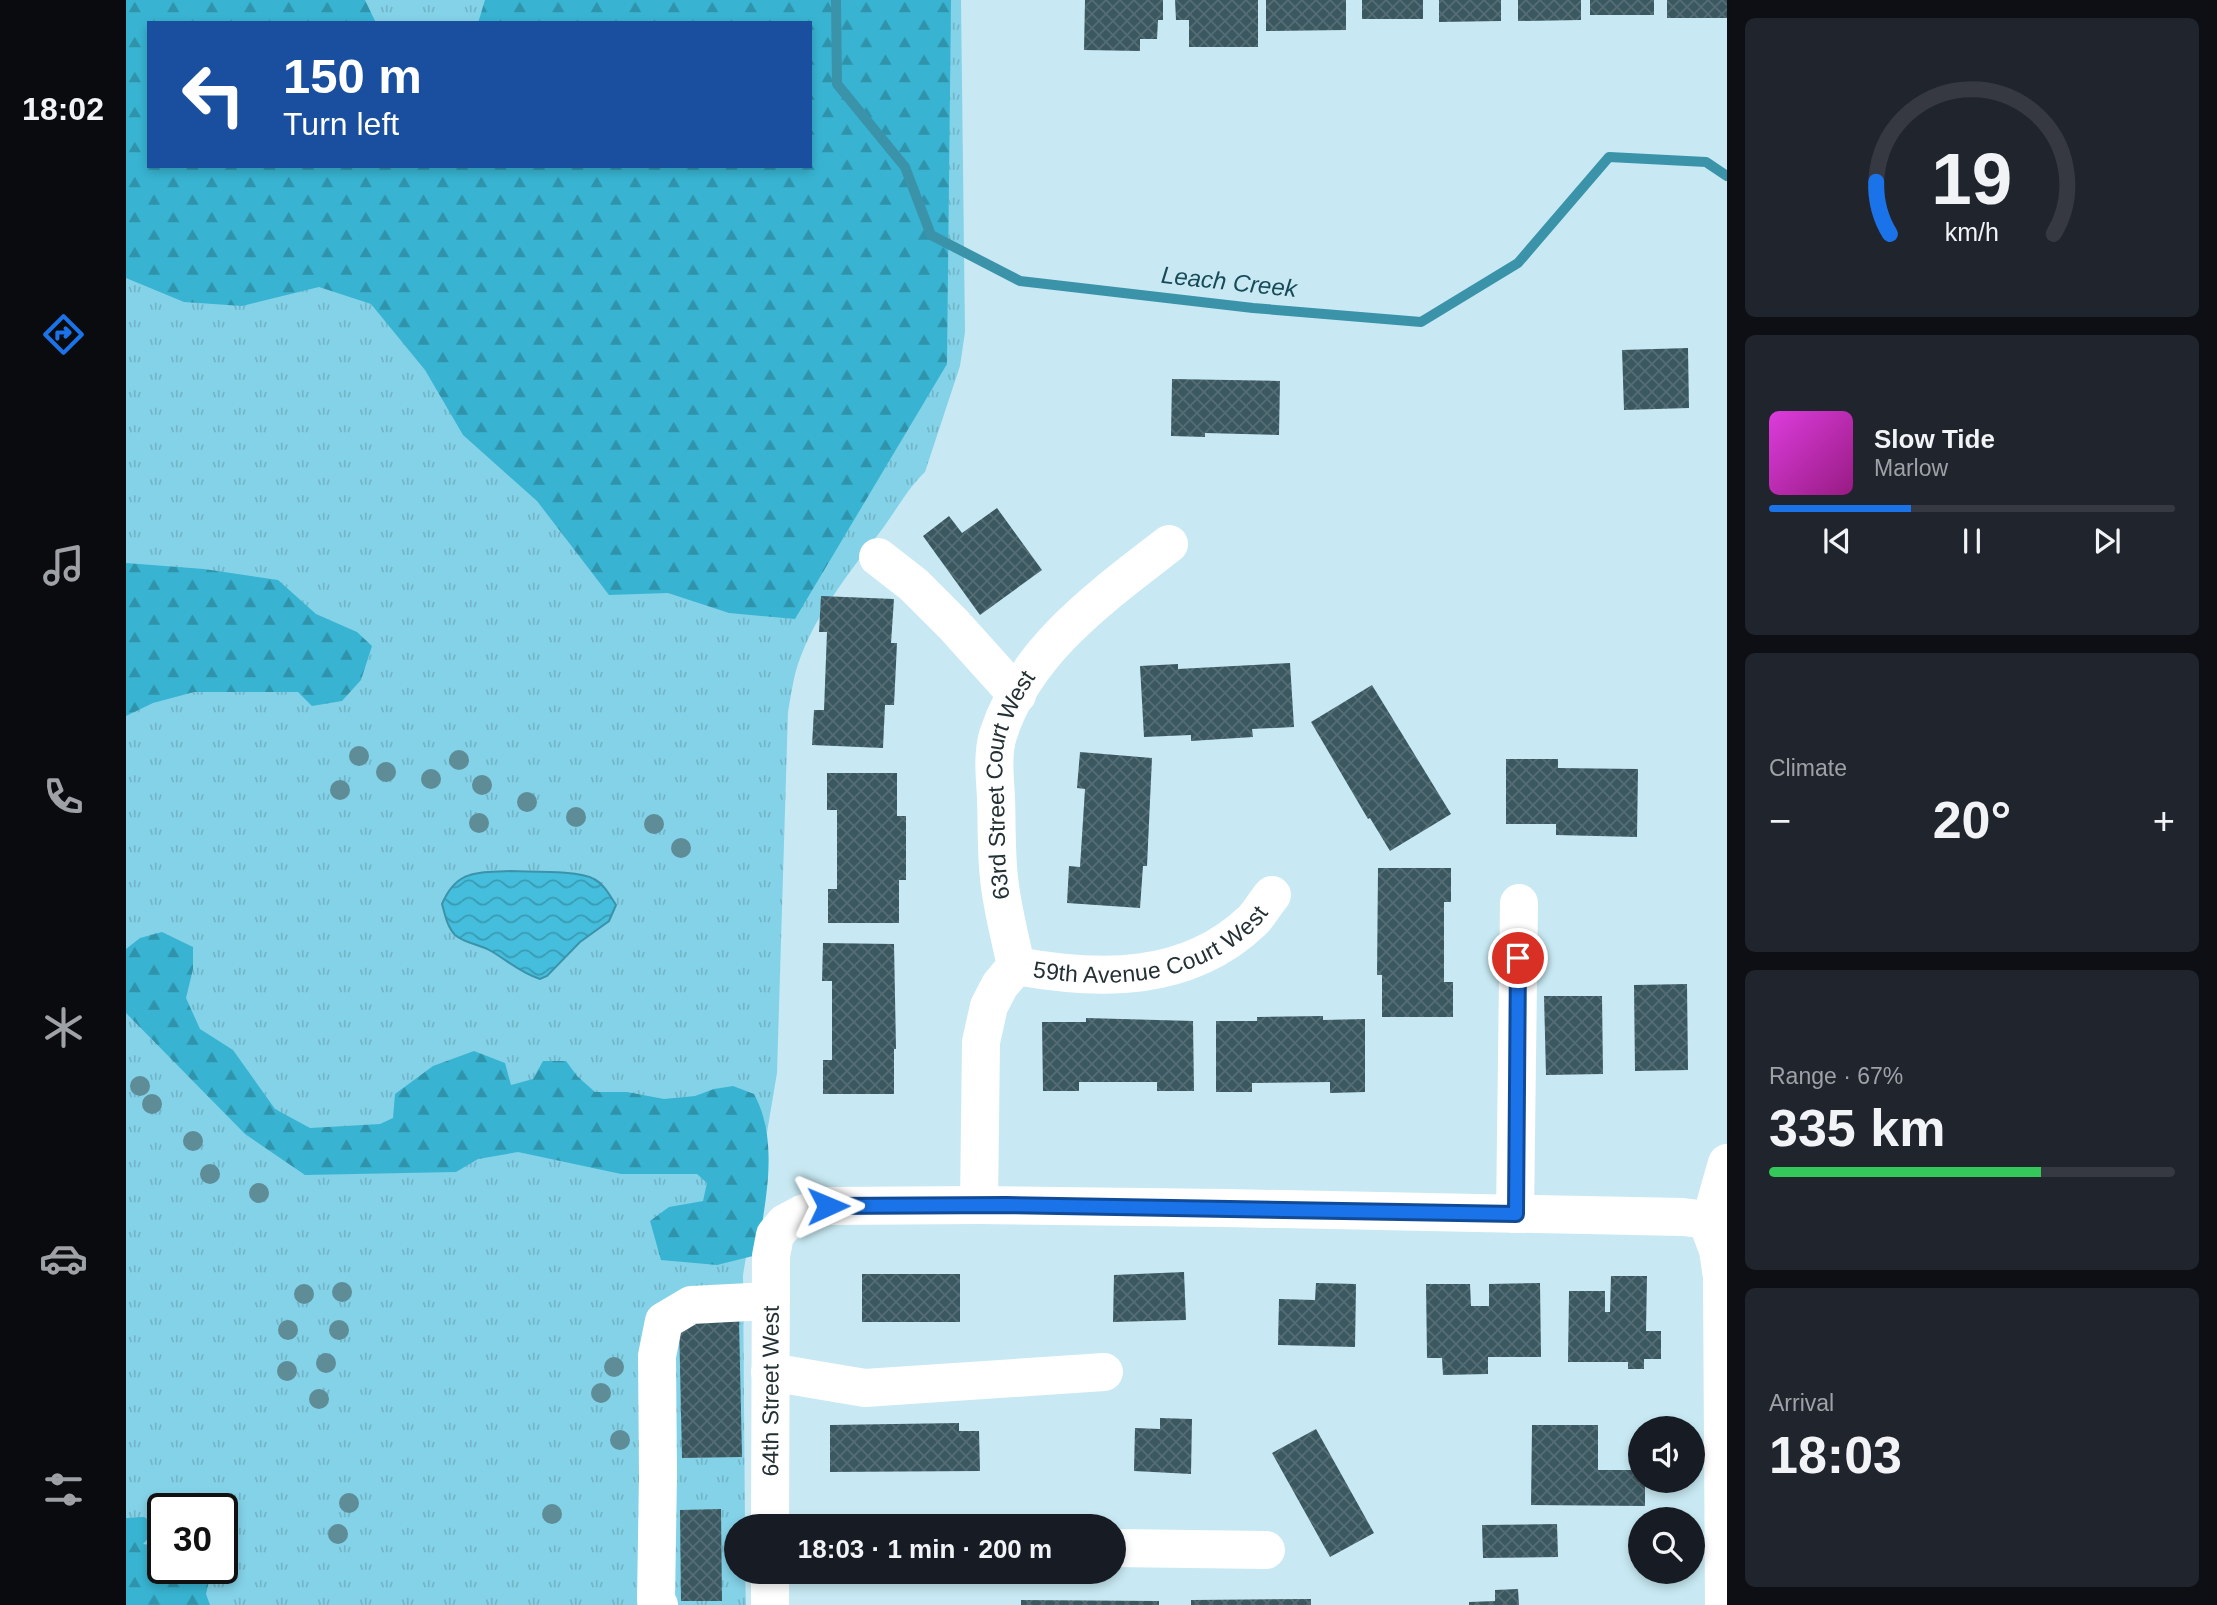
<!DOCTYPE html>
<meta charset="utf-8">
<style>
:root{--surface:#171b24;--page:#20242c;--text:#f1f3f6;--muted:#9ea1a6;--line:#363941;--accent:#1a73e8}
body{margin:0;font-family:Arial,sans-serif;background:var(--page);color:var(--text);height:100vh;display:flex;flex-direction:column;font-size:26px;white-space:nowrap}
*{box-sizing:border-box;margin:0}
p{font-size:23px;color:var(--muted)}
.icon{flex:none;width:38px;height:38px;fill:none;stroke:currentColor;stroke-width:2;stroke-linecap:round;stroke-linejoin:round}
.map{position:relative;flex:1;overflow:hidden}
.side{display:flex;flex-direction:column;gap:18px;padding:18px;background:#0d0f14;width:490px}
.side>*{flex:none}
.banner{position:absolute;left:21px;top:21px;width:665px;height:147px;border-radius:0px;box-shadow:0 4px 10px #0003;background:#1a4fa0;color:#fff;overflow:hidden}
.controls{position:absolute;left:1502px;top:1416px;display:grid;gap:14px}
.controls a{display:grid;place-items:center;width:77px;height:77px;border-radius:50%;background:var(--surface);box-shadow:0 4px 10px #0003;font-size:35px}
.speed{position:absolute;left:21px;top:1493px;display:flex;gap:14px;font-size:35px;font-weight:700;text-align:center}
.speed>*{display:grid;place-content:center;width:91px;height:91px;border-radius:50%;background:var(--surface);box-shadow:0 4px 10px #0003;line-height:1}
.speed .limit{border:4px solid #111;border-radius:10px;background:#fff;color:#111}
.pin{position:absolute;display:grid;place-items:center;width:60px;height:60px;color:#fff;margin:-30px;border:4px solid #fff;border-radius:50%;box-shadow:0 2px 7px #0007}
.me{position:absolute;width:77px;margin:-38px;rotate:89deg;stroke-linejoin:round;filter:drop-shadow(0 0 5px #0008)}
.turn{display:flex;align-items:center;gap:24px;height:147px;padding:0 21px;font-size:32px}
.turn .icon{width:91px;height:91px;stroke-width:2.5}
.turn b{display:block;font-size:49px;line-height:60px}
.big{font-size:52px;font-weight:700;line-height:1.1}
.side .tile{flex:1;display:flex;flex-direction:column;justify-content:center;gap:10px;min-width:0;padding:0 24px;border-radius:10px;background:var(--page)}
.side .dial{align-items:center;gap:0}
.dial svg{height:182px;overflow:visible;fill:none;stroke:var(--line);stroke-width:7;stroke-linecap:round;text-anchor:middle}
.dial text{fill:var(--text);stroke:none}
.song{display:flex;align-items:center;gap:21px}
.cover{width:84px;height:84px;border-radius:10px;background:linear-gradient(135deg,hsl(300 70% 55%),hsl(310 70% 35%))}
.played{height:7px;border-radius:4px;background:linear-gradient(90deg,var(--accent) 35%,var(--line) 35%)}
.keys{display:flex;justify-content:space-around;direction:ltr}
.heat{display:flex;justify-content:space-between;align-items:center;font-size:38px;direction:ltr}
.charge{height:10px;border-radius:5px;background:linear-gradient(90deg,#34c759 67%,var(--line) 0)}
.trip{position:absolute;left:598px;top:1514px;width:402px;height:70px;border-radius:35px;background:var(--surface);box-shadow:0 4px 10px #0003;font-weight:700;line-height:70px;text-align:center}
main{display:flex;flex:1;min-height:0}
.tab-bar{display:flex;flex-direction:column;width:126px;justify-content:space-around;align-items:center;background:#090b0e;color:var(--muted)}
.tab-bar .icon{width:49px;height:49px}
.tab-bar .active{color:var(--accent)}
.tab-bar b{font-size:32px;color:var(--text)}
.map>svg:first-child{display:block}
.grass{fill:url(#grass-tufts);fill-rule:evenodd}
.forest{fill:url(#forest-firs)}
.water{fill:url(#water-waves);stroke:#3b93aa;stroke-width:2}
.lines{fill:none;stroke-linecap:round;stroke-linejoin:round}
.stream{stroke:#3b93aa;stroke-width:10}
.building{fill:url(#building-cross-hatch)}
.minor{stroke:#fff;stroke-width:38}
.tree{fill:#5e8c97}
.route-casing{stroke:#114b97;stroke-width:18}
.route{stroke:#1a73e8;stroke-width:12}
.labels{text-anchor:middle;stroke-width:7;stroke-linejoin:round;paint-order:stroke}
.street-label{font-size:23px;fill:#233034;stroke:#c8e9f3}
.water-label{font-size:24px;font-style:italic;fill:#184b58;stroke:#c8e9f3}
</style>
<main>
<nav class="tab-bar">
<b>18:02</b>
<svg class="icon active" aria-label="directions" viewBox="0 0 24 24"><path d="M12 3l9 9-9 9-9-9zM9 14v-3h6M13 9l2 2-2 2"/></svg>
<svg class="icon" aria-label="music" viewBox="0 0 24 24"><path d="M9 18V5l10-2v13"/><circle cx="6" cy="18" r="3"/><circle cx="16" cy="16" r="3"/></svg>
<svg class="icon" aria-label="phone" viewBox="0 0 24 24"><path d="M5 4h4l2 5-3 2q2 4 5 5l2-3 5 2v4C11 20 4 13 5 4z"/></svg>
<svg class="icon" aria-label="climate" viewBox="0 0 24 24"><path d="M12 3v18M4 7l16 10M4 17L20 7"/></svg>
<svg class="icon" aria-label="car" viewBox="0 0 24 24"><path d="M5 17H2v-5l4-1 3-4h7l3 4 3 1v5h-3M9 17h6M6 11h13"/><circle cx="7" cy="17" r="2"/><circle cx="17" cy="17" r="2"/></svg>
<svg class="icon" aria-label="filters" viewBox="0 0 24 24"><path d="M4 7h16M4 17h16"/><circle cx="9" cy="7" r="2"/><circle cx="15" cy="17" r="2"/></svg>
</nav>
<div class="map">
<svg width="1601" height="1605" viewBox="0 0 1601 1605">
<defs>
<pattern id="grass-tufts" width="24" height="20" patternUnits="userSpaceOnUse" patternTransform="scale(1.75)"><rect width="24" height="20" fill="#84d2e8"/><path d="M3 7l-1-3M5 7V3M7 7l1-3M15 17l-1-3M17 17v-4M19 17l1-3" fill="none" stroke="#72b5c8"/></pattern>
<pattern id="forest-firs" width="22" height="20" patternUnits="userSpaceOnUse" patternTransform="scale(1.75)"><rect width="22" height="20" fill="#38b4d2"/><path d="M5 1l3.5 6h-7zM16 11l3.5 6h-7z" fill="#2f93ab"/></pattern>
<pattern id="water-waves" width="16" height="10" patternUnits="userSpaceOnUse" patternTransform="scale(1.75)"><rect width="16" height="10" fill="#45bedd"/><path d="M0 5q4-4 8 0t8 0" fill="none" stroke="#399bb4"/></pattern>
<pattern id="building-cross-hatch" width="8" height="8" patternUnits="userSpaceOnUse" patternTransform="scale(1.75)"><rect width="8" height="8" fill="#3b5861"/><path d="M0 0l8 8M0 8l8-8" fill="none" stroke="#556d74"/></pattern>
</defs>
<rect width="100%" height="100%" fill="#c8e9f3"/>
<path class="grass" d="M0,0H835L839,332L834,366L799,472C782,488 771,509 757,528C725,571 690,612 672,664C667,679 665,696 662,712L651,1073L617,1275L619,1526H611V1572H619L620,1605H0ZM23,23H684V166H23ZM37,1508H96V1568H37Z"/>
<path class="forest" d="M0,0H239L250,23H23V166H684V23H352L359,0H825L821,364L669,619L603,613L542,593L483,595L411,501L337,435L299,370L245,304L193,287L116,306L58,302L0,278Z
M0,563L78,569L152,580L190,614L231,632L246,646L235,680L216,701L186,706L172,692H68L27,703L0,716Z
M36,932L67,947V969L60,998L74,1029L107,1050L149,1109L184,1128L254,1124L267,1118L269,1094L307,1066L348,1051L379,1063L385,1085L407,1079L417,1061H440L451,1076L469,1092H501L538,1099L569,1096L588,1089L607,1086L628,1094C654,1142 639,1203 631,1255L591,1265L535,1260L524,1221L543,1207L577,1201L581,1183L571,1174H495L392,1152L352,1159L330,1172L179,1175L119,1134L0,1013V949L14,938Z
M18,1517L34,1526L17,1544L37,1547V1568H86L80,1594L84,1605H0V1518Z"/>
<path class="water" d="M385,871C404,872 453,870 468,879C478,884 484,896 490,905L483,921L454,942L421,976L414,979C395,973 382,961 365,951C353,944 340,944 329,935C321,927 319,914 316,904C331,869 351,873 385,871Z"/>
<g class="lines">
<path class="stream" d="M710,0L711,84L779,167L805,235L894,281L1127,308L1295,322L1392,263L1483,157L1580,162L1601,176"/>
</g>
<path class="building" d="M959,0H1037V20H1032L1031,39H1014V51L958,50Z
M1049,0H1132V47H1063V20H1050Z
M1140,0H1220V30L1140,31Z
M1236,0H1297V19H1236Z
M1313,0H1375V21L1313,22Z
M1392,0H1455V20L1392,21Z
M1464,0H1528V15H1464Z
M1541,0H1601V18H1541Z
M1562,348L1563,408L1498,410L1496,350Z
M1046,379L1154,381L1153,435L1079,433V437L1045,436Z
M871,508L916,570L854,615L797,536L823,516L836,533Z
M695,596L768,599L765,643H771L768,705H759L757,748L686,745L688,710H698L701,632H693Z
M1164,663L1168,727L1126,729L1127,737L1065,741V735L1018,737L1014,666L1052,664V669Z
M1246,685L1325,814L1264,851L1244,818L1242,819L1185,722Z
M954,752L1026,758L1021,866H1017L1014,908L941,903L943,866L954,867L959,789L951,788Z
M1380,759H1432V768L1512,769L1511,837L1430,835V824H1380Z
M701,773H771V816H780V880H773V923H702V889H711V810H701Z
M1252,868H1325V902H1318V982H1327V1017H1256V975H1251Z
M697,943L768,944L770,1049H768V1094H697V1060H706V981H696Z
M1561,984L1562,1070L1509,1071L1508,985Z
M1418,996H1476L1477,1074L1420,1075Z
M1197,1016V1020L1239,1019V1092L1204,1093V1082L1126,1083V1092H1090V1021H1131V1017Z
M960,1018L1067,1021L1068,1091H1031V1082H953V1091H917L916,1022H960Z
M1058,1272L1060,1320L987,1322L988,1275Z
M736,1274H834V1322H736Z
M1485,1276H1521L1520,1331H1535V1359H1518V1369H1502V1362H1442L1443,1291H1479V1312H1484Z
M1190,1283L1230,1284L1229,1347L1152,1345L1153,1299L1189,1300Z
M1414,1283L1415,1357H1362V1374L1317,1375L1316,1358H1301L1300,1284H1344L1345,1306H1363V1284Z
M613,1320L616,1457L556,1458L553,1321Z
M1034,1418L1066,1419L1065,1474L1008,1471L1009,1428L1034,1429Z
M833,1423V1431H853L854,1471L704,1472V1425Z
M1406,1425H1472V1470H1514V1480H1519V1506L1405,1505Z
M1190,1429L1248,1533L1204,1557L1146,1453Z
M595,1509L596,1601H555L554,1510Z
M1431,1524L1432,1557L1357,1558L1356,1525Z
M1392,1589L1393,1605H1343V1602L1369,1601V1590Z
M1185,1599V1605H1065V1600Z
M895,1600L1033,1601V1605H895Z"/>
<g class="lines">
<g class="minor">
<path d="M752,557L788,585L828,625L891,695"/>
<path id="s1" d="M890,966C973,981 1061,983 1126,921C1134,913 1139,903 1146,895"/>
<path id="s2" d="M853,1205L855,1042L863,1006L874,985L890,966C884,937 876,908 873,878C870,851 871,824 870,798C869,778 866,755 872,735C899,650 976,596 1043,544"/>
<path d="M1389,1214L1393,903"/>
<path d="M644,1372L739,1388L978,1372"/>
<path id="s3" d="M644,1526L645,1256L649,1235L659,1223L676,1214L702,1206L853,1205L1100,1208L1557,1217L1574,1219L1583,1226L1601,1215"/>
<path d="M989,1548L1140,1550"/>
<path d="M644,1572V1605"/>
<path d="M533,1605L530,1600L532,1475L531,1356L538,1321L565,1305L645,1301"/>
<path d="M1598,1605L1596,1277L1592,1250L1583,1226L1601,1163"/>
</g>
</g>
<g class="tree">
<circle cx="233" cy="756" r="10"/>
<circle cx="333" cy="760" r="10"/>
<circle cx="260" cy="772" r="10"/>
<circle cx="305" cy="779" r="10"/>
<circle cx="356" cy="785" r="10"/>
<circle cx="214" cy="790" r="10"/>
<circle cx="401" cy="802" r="10"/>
<circle cx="450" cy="817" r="10"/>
<circle cx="353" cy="823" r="10"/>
<circle cx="528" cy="824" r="10"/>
<circle cx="555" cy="848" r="10"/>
<circle cx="14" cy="1086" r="10"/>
<circle cx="26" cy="1104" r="10"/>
<circle cx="67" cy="1141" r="10"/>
<circle cx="84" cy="1174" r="10"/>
<circle cx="133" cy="1193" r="10"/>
<circle cx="216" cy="1292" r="10"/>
<circle cx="178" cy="1294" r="10"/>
<circle cx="162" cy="1330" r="10"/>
<circle cx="213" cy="1330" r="10"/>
<circle cx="200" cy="1363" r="10"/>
<circle cx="488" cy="1367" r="10"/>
<circle cx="161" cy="1371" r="10"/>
<circle cx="475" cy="1393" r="10"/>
<circle cx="193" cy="1399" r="10"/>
<circle cx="494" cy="1440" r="10"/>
<circle cx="223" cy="1503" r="10"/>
<circle cx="426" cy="1514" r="10"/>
<circle cx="212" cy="1534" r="10"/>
</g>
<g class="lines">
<g class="route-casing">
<path id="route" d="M702,1206L880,1205L1390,1214L1392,958"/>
</g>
<use href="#route" class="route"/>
</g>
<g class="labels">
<g class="street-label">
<text dy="8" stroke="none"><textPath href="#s2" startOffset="434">63rd Street Court West</textPath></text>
<text dy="8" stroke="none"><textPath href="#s1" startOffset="142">59th Avenue Court West</textPath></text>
<text dy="8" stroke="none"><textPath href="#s3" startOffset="135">64th Street West</textPath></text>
</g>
<g class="water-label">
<text transform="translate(1103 282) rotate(6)" y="8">Leach Creek</text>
</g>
</g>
</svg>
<div class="controls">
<a><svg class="icon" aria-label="sound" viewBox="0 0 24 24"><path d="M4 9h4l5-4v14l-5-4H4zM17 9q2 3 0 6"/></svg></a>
<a><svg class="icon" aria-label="search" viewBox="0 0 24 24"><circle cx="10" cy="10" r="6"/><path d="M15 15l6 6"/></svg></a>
</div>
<div class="speed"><div class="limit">30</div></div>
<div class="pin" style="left:1392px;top:958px;background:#d93025"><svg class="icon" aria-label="arrive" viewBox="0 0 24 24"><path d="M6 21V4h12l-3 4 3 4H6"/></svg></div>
<svg class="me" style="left:702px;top:1206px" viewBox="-20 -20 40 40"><path d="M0-17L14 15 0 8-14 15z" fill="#1a73e8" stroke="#fff" stroke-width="4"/></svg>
<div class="trip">18:03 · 1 min · 200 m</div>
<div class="banner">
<div class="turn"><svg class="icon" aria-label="left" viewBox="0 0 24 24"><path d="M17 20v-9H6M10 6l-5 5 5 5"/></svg><div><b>150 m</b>Turn left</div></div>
</div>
</div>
<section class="side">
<div class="tile dial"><svg viewBox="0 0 100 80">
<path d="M14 69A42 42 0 1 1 86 69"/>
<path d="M14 69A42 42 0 0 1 8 46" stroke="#1a73e8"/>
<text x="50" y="56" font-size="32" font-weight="700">19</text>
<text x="50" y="72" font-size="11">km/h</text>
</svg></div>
<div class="tile">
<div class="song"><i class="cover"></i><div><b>Slow Tide</b><p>Marlow</p></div></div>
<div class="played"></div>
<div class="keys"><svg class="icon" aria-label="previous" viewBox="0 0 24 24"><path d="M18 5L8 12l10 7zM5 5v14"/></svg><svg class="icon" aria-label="pause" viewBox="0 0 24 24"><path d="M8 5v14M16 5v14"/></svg><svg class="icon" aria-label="next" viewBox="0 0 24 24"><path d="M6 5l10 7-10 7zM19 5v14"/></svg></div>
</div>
<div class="tile"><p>Climate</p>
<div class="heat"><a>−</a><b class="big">20°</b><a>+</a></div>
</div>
<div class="tile"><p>Range · 67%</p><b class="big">335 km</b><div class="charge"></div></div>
<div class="tile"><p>Arrival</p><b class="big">18:03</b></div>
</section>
</main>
